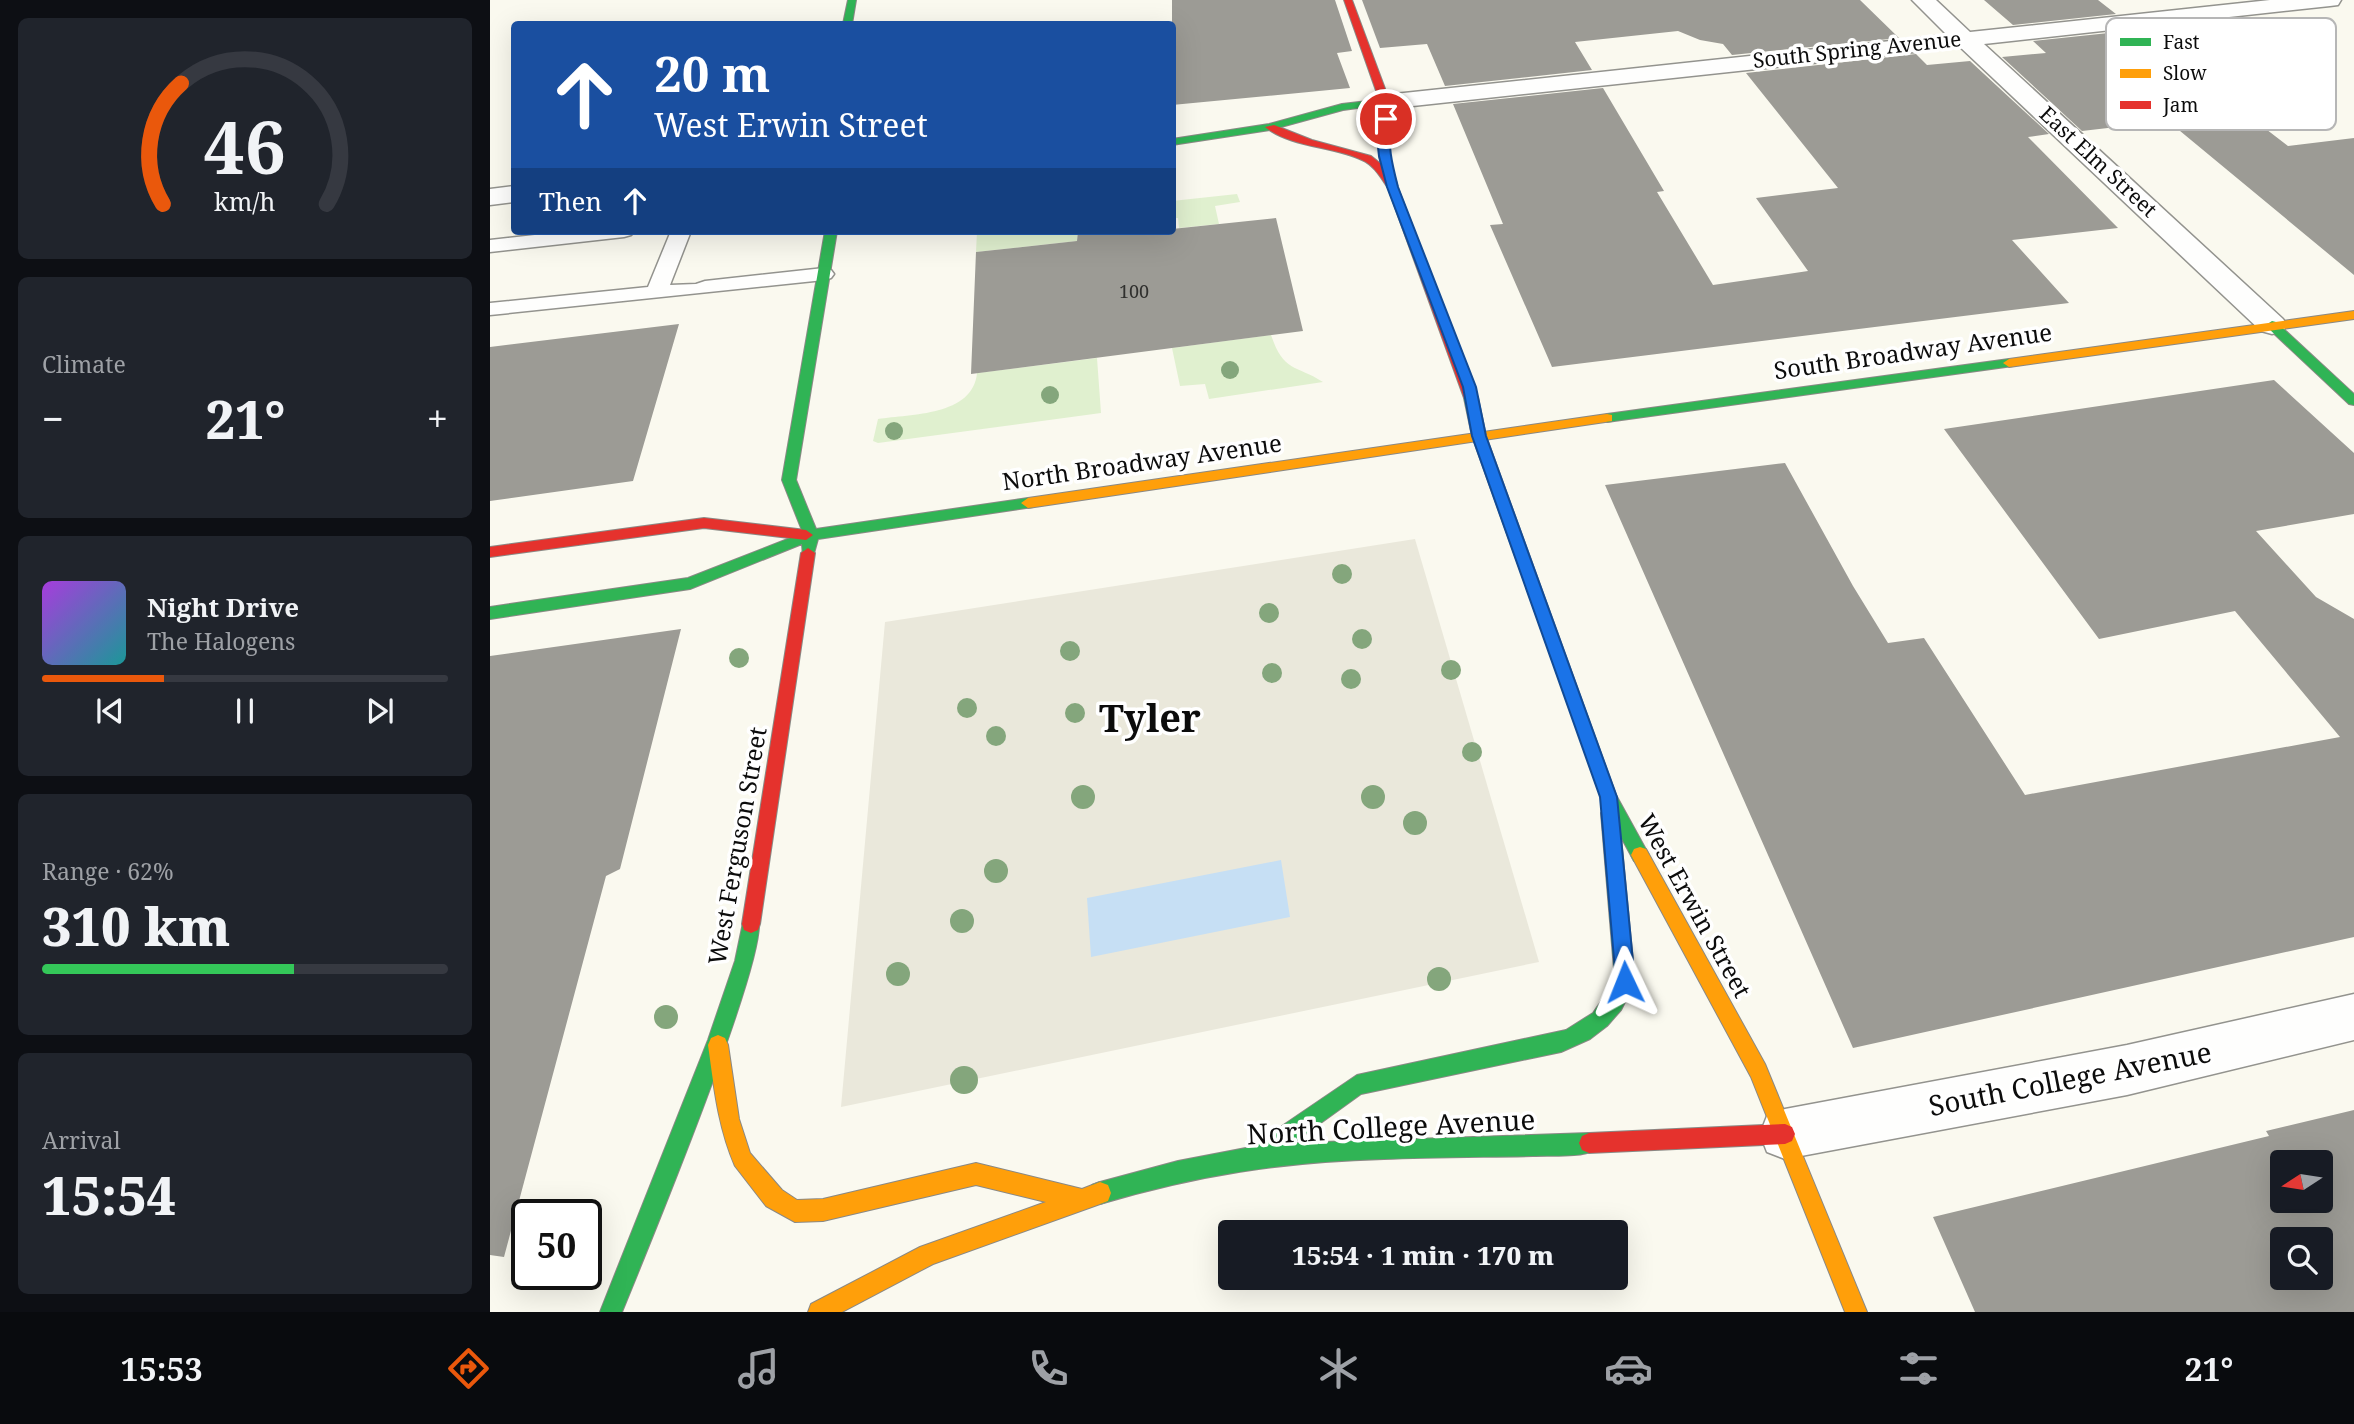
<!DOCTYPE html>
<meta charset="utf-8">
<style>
:root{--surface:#171b24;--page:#20242c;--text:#f1f3f6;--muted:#9ea1a6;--line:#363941;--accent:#ea580c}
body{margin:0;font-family:"Noto Serif",serif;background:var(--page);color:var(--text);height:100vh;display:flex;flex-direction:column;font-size:26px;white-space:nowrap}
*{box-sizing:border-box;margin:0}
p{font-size:23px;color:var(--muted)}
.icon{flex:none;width:38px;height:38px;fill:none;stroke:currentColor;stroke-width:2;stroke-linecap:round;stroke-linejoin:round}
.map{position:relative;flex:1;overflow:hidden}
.drawer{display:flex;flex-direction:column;gap:18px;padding:18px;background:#0d0f14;width:490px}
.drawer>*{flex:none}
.top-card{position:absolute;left:21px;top:21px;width:665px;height:214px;border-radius:7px;box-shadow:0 7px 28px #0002;background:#1a4fa0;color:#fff;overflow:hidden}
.needle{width:46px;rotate:258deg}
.tools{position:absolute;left:1780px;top:1150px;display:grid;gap:14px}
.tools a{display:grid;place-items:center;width:63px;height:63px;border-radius:7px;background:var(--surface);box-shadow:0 7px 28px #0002;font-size:35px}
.speed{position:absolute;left:21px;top:1199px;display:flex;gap:14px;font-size:35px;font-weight:700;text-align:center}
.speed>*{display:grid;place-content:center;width:91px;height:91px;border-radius:50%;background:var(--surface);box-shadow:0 7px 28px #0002;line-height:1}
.speed .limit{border:4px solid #111;border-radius:10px;background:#fff;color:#111}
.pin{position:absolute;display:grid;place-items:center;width:60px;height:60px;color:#fff;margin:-30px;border:4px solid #fff;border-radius:50%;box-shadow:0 2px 7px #0007}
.me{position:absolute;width:77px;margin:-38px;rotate:358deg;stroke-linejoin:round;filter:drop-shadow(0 0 5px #0008)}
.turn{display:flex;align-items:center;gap:24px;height:147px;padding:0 28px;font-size:32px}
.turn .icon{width:91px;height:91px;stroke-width:2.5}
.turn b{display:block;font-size:49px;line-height:60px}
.then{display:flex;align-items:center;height:66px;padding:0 28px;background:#0003;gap:14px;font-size:26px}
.big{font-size:52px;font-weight:800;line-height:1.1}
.drawer .card{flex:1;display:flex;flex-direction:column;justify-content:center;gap:10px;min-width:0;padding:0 24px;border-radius:10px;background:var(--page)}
.drawer .dial{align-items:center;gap:0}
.dial svg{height:182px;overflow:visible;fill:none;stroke:var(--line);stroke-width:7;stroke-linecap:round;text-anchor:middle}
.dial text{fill:var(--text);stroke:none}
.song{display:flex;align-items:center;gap:21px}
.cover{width:84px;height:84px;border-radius:10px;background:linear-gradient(135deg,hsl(280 70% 55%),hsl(180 70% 35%))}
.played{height:7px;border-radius:4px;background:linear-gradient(90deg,var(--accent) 30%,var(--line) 30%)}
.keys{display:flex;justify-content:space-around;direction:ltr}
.heat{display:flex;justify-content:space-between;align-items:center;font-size:38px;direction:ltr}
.charge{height:10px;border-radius:5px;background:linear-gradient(90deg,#34c759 62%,var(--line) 0)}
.trip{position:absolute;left:728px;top:1220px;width:410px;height:70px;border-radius:7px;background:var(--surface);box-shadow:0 7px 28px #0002;font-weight:800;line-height:70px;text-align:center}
.tabs{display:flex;height:112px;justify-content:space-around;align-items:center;background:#090b0e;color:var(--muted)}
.tabs .icon{width:49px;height:49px}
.tabs .on{color:var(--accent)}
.tabs b{font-size:32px;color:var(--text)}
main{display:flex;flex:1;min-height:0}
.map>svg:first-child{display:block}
.green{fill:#e0f0cf}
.plaza{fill:#eae8db}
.water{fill:#c6dff4}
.building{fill:#9c9b95;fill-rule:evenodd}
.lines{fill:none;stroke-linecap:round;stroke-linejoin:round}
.lane-casing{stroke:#93938e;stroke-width:3}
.street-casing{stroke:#93938e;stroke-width:3}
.fast-casing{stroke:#8a8985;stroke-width:2}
.slow-casing{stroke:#8a8985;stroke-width:2}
.jam-casing{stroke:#8a8985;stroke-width:2}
.lane{fill:#fefefd;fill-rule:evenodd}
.street{fill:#fefefd;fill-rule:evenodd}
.fast{fill:#30b455;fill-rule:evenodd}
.slow{fill:#ff9f0a;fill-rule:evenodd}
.jam{fill:#e5322d;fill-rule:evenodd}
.tree{fill:#84a67c}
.route{fill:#1a73e8;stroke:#114b97;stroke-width:2}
.labels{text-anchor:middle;stroke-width:7;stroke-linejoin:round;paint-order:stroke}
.far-number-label{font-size:18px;fill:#30302e}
.far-street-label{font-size:21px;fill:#0c0c0c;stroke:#fff}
.street-label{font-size:24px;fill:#0c0c0c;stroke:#fff}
.near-street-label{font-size:28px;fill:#0c0c0c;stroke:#fff}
.town-label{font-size:38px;font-weight:bold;fill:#0c0c0c;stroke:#fff}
.key{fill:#fff;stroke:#b6b6b6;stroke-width:2}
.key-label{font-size:19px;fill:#0c0c0c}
</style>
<main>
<section class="drawer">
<div class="card dial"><svg viewBox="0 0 100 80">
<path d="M14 69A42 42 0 1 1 86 69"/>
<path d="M14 69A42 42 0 0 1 22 16" stroke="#ea580c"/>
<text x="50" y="56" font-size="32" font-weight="700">46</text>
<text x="50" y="72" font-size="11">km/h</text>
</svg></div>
<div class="card"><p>Climate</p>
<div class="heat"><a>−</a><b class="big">21°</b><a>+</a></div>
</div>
<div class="card">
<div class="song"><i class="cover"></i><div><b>Night Drive</b><p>The Halogens</p></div></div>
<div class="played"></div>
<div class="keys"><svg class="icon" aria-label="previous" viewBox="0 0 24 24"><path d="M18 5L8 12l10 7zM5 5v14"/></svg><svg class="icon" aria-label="pause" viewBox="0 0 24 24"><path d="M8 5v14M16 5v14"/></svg><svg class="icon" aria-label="next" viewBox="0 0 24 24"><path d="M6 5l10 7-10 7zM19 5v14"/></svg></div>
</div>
<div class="card"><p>Range · 62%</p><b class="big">310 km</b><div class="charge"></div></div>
<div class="card"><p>Arrival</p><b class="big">15:54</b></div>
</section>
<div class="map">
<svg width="1864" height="1312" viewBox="0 0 1864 1312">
<rect width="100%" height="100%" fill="#faf9ef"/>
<path class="green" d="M747,194L750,202L725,206L729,224L689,228L688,218H683L682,201Z
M487,231H588L587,241L486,252Z
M781,335C794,373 805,364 833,382L719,399L715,384L690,386L682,348Z
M607,358L611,413L388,443L383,441L388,419C421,414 483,416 487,373Z"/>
<path class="plaza" d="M925,539L1049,962L351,1107L395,622Z"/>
<path class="water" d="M791,860L800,917L601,957L597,898Z"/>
<path class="building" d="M682,0H845L862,51L847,53L860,88L682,105Z
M872,0H1370L1409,38L1242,55L1233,44L1210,40L1188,31L1085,42L1102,70L955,86L937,44L890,48Z
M1494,0H1608L1626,14L1523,25Z
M1647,30L1798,146L1864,138V275L1678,121L1592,131L1512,57L1556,53L1543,41Z
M1426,54L1437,65L1480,61L1559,134L1538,137L1628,228L1522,240L1579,303L1062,367L1000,225L1013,224L963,104L1113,88L1174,191L1167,192L1223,285L1318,271L1266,198L1348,188L1256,73Z
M786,218L813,331L481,374L486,252L587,241L588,231H682V229Z
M189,324L143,481L0,501V347Z
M1784,380L1864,453V514L1766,531L1826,597L1864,619V937L1363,1048L1115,485L1295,463L1363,586L1398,643L1434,638L1535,795L1850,737L1745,611L1609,639L1454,429Z
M191,629L130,869L116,876L14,1257L0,1255V656Z
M1864,1110V1312H1485L1443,1217L1779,1136L1776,1131ZM1792,1162H1830V1200H1792ZM1792,1239H1830V1278H1792Z"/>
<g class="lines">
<g class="lane-casing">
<path id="lane" d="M80,231H144L141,235L134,237L0,252V240Z
M181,231H201L180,285L206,284L215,281L334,268L341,270L344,274L341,278L334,280L0,315V303L158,287Z"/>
</g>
<g class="street-casing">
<path id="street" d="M1422,0H1446L1480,32L1780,0H1851L1848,5L1840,6L1494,44L1793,319L1797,325L1793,331L1782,334L1771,331L1470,47L895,109L886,107L883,102L886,97L895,95L1457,35Z
M24,186V202L0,205V189Z
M1864,994V1040L1637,1095L1295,1159L1277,1152L1270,1134L1277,1116L1295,1109L1637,1045Z"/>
</g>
<g class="fast-casing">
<path id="fast" d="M358,0H366L362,24H353Z
M895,99L900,102L898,104L853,110L780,130L682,145V139L779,124L852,104Z
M335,231H347L306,480L326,529L538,498L543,499L545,503L543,507L328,539L323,557H313L312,544L200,589L0,619V607L198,578L313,533L292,480Z
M1782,321L1786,322L1864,394V405L1859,404L1778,328L1776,325Z
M1519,359L1523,360V366L1117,422L1110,418L1117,414Z
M981,394L988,398L996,436L1126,795L1159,855L1156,861L1150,863L1144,861L1131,837L1145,982L1131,1010L1117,1026L1100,1039L1071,1052L871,1094L803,1143L1099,1133L1106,1136L1109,1143L1106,1150C1088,1158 1063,1155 1043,1156C993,1157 943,1157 894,1159C791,1162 708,1175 610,1204L602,1201L599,1193L602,1185L610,1182L688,1161L761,1147L867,1075L1076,1030L1103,1013L1125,981L1111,813L1115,807L982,436L974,398Z
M261,915L268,918C282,950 153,1260 132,1312H110L218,1040L245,961L254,918Z"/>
</g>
<g class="slow-casing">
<path id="slow" d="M1864,311V319L1519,367L1513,363L1519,359Z
M1117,414L1122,415V421L538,508L531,503L538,498Z
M1150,847L1156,849L1275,1064L1377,1312H1355L1261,1077L1141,855L1144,849Z
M228,1035L235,1038L238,1045L249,1119L260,1153L292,1190L307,1200L333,1199L486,1163L592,1189L610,1182L618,1185L621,1193L618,1201L610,1204L443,1264L352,1312H318L321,1304L430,1247L556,1202L486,1185L333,1221L305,1222L276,1206L245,1166C228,1127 224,1087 218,1045L221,1038Z"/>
</g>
<g class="jam-casing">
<path id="jam" d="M854,0H862L900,102L899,156L908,188L988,398L986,401L981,402L974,398L898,188C891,178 884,165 872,160C842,146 802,148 775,127L784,125L822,140L881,156L891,164L889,156L890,102Z
M214,518L316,530L323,535L316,540L214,528L0,557V547Z
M318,548L325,553L270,924L268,930L261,933L254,930L252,924L311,553Z
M1295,1124L1302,1127L1305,1134L1302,1141L1295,1144L1099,1153L1092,1150L1089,1143L1092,1136L1099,1133Z"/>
</g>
<use href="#lane" class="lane"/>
<use href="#street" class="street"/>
<use href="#fast" class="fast"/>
<use href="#slow" class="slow"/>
<use href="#jam" class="jam"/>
</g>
<g class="tree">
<circle cx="740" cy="370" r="9"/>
<circle cx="560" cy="395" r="9"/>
<circle cx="404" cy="431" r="9"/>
<circle cx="852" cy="574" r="10"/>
<circle cx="779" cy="613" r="10"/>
<circle cx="872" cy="639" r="10"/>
<circle cx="580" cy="651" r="10"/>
<circle cx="249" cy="658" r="10"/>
<circle cx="961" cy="670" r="10"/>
<circle cx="782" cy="673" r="10"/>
<circle cx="861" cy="679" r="10"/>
<circle cx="477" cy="708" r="10"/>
<circle cx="585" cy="713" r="10"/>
<circle cx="506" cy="736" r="10"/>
<circle cx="982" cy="752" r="10"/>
<circle cx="593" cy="797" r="12"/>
<circle cx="883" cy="797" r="12"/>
<circle cx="925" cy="823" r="12"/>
<circle cx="506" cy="871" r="12"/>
<circle cx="472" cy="921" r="12"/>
<circle cx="408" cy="974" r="12"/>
<circle cx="949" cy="979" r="12"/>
<circle cx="176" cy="1017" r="12"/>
<circle cx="474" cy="1080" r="14"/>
</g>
<path class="route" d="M896,116L901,119C897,144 902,164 908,187L986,387L996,436L1127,797L1145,982L1142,989L1135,992L1129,989L1126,982L1110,797L982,436L973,387L897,187L889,156L887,138L891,119Z"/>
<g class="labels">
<g class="far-number-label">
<text x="644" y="298">100</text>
</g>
<g class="far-street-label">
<text transform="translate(1367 50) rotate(-6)" y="7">South Spring Avenue</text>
<text transform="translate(1608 162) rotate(43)" y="7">East Elm Street</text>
</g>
<g class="street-label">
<text transform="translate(1423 352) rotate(-8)" y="8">South Broadway Avenue</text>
<text transform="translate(652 463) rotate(-8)" y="8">North Broadway Avenue</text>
<text transform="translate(248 846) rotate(-80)" y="8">West Ferguson Street</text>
<text transform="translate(1204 906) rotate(61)" y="8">West Erwin Street</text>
</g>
<g class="near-street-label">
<text transform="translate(1580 1079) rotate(-11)" y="10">South College Avenue</text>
<text transform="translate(901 1127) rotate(-3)" y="10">North College Avenue</text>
</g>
<g class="town-label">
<text x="660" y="732">Tyler</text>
</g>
</g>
<rect x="1616" y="18" width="230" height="112" rx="10" class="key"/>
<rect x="1630" y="38" width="31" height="8" fill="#30b455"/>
<rect x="1630" y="69" width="31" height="9" fill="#ff9f0a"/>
<rect x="1630" y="101" width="31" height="8" fill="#e5322d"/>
<g class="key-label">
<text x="1673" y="49">Fast</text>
<text x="1673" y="80">Slow</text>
<text x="1673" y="112">Jam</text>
</g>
</svg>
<div class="tools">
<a><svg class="needle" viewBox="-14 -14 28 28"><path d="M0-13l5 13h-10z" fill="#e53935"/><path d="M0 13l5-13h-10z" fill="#9ea1a6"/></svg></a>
<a><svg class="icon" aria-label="search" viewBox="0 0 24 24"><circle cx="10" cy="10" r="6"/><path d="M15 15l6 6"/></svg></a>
</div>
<div class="speed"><div class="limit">50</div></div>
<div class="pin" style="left:896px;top:119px;background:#d93025"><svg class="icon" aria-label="arrive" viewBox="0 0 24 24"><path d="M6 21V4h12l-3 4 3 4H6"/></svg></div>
<svg class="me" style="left:1135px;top:982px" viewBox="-20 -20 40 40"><path d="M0-17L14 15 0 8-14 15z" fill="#1a73e8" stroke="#fff" stroke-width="4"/></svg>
<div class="trip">15:54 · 1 min · 170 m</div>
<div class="top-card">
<div class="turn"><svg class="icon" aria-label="ahead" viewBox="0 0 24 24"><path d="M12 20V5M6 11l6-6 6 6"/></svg><div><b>20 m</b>West Erwin Street</div></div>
<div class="then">Then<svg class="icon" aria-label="ahead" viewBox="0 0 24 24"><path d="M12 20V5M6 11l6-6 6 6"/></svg></div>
</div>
</div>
</main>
<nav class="tabs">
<b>15:53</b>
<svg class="icon on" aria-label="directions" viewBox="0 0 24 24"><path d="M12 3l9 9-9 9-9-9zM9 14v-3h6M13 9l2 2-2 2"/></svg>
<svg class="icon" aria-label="music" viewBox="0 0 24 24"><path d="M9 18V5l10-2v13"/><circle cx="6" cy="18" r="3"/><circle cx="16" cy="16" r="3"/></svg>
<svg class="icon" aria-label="phone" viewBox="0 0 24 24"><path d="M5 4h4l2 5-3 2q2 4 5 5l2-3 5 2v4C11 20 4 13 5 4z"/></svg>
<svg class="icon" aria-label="climate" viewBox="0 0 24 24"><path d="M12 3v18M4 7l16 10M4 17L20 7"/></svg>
<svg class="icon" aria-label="car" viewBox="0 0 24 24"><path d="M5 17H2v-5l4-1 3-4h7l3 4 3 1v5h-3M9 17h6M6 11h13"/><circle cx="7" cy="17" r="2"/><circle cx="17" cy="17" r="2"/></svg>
<svg class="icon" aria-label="filters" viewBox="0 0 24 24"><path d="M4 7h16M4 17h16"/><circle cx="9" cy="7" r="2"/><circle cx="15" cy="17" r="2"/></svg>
<b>21°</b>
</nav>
